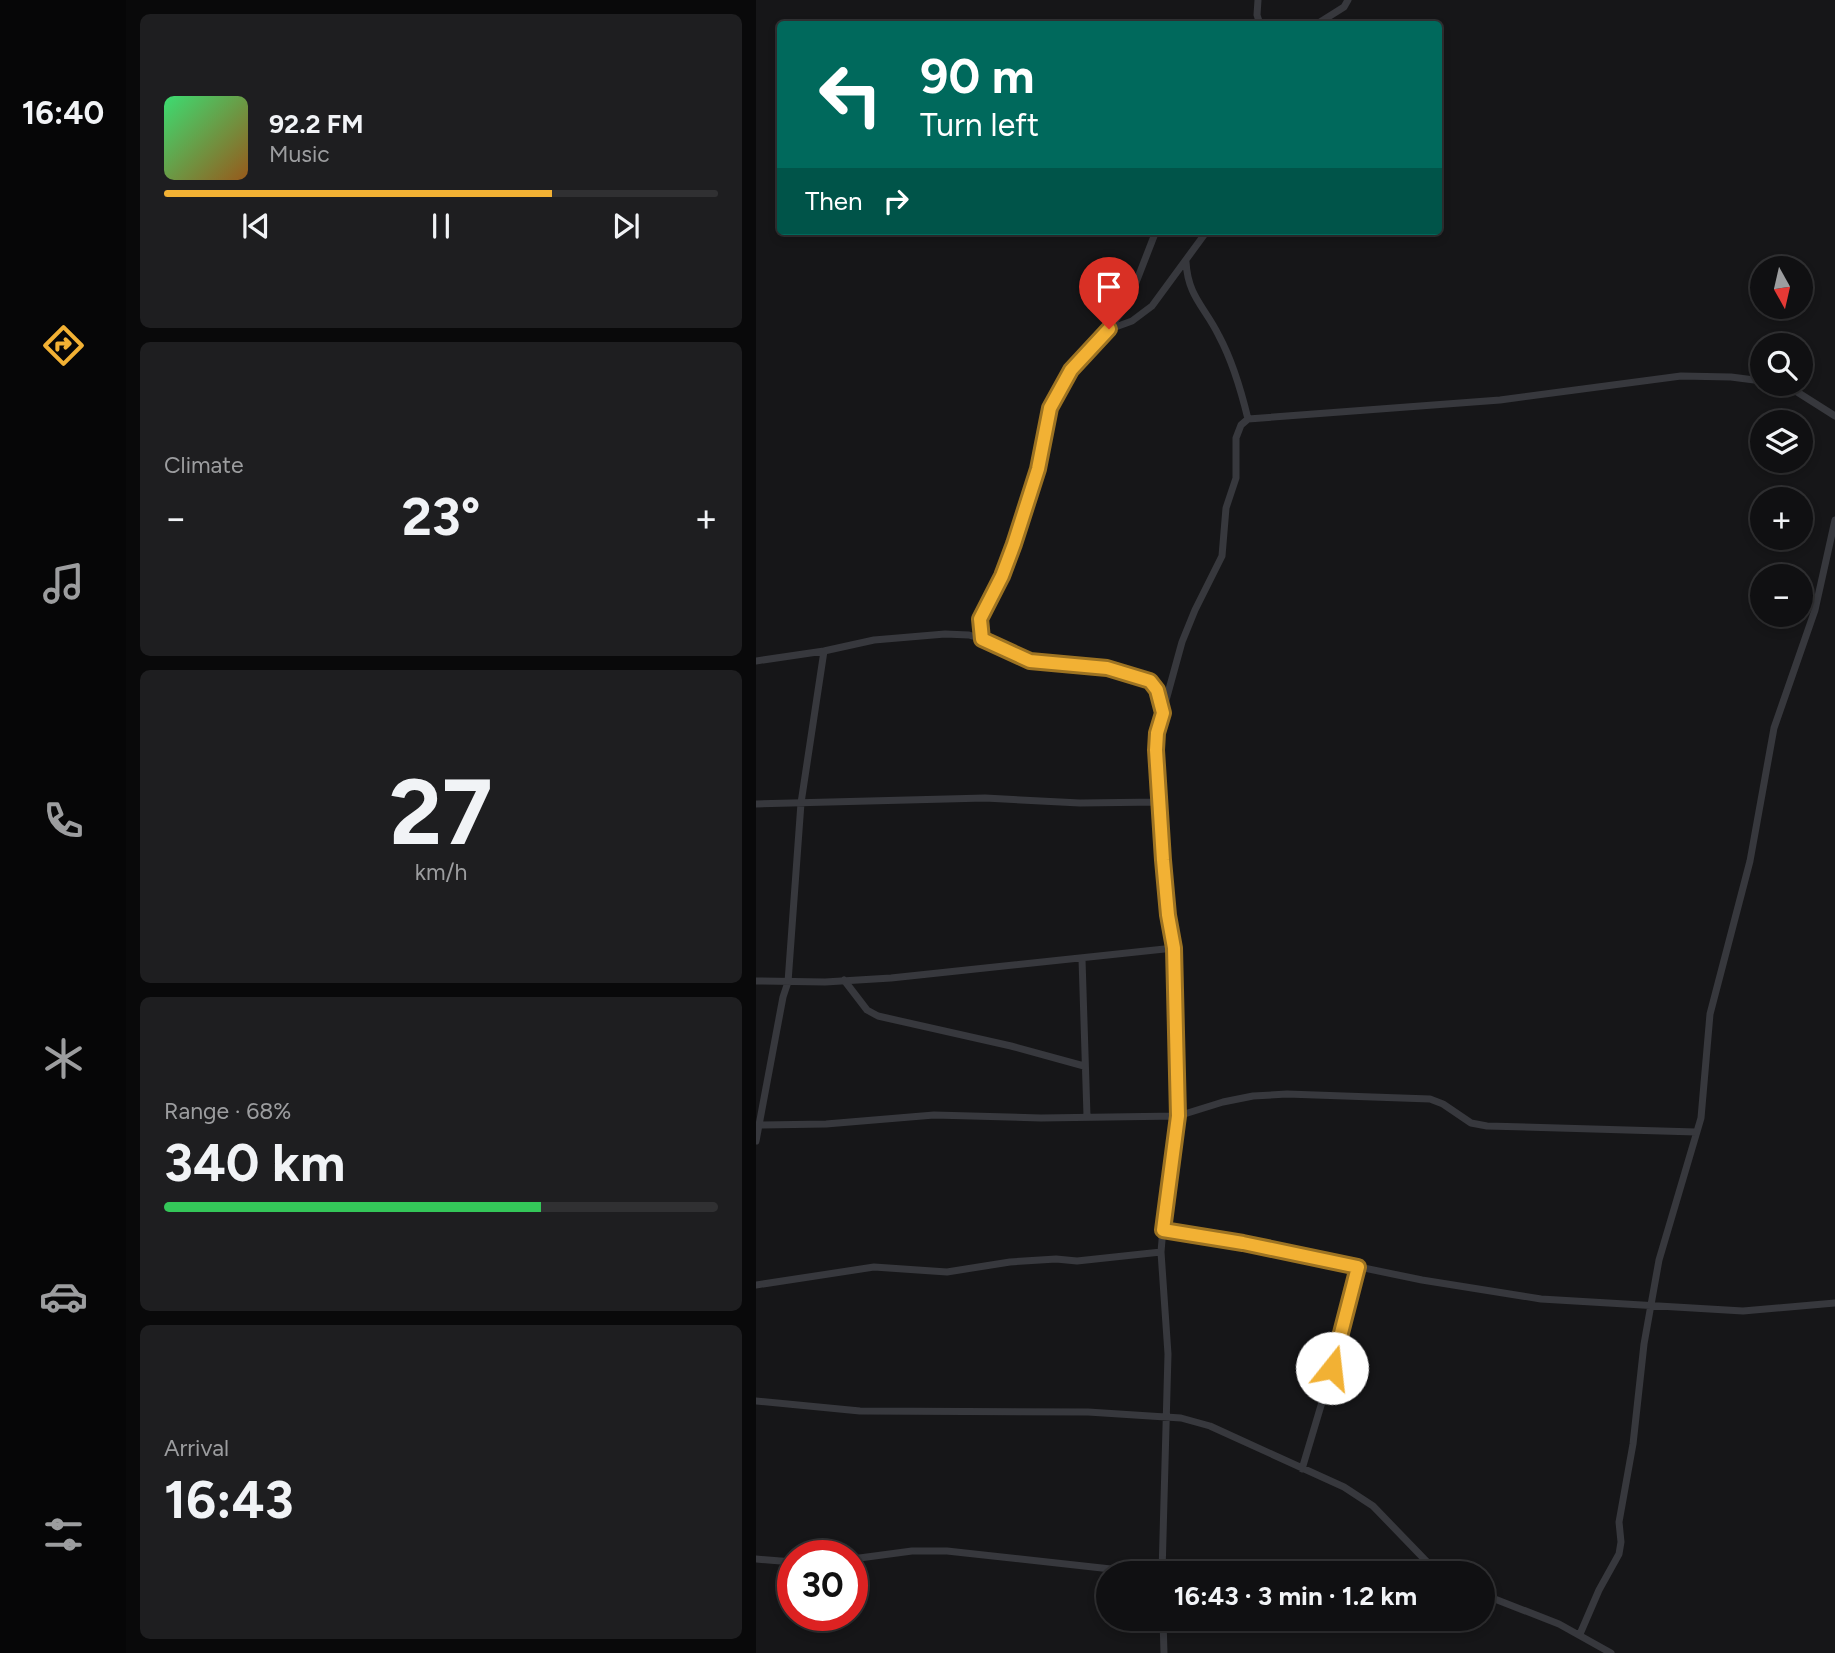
<!DOCTYPE html>
<meta charset="utf-8">
<style>
:root{--surface:#101012;--page:#1e1e20;--text:#f1f3f6;--muted:#9c9d9f;--line:#303032;--accent:#f2b134}
body{margin:0;font-family:Figtree,sans-serif;background:var(--page);color:var(--text);height:100vh;display:flex;flex-direction:column;font-size:26px;white-space:nowrap}
*{box-sizing:border-box;margin:0}
p{font-size:23px;color:var(--muted)}
.icon{flex:none;width:38px;height:38px;fill:none;stroke:currentColor;stroke-width:2;stroke-linecap:round;stroke-linejoin:round}
.map{position:relative;flex:1;overflow:hidden}
.side{display:flex;flex-direction:column;gap:14px;padding:14px;background:#09090a;width:630px}
.side>*{flex:none}
.guide{position:absolute;left:21px;top:21px;width:665px;height:214px;border-radius:7px;box-shadow:0 4px 10px #0003,0 0 0 2px var(--line);background:#00695c;color:#fff;overflow:hidden}
.needle{width:46px;rotate:172deg}
.fabs{position:absolute;left:994px;top:256px;display:grid;gap:14px}
.fabs a{display:grid;place-items:center;width:63px;height:63px;border-radius:50%;background:var(--surface);box-shadow:0 4px 10px #0003,0 0 0 2px var(--line);font-size:35px}
.speed{position:absolute;left:21px;top:1540px;display:flex;gap:14px;font-size:35px;font-weight:700;text-align:center}
.speed>*{display:grid;place-content:center;width:91px;height:91px;border-radius:50%;background:var(--surface);box-shadow:0 4px 10px #0003,0 0 0 2px var(--line);line-height:1}
.speed .limit{border:10px solid #d22;background:#fff;color:#111}
.pin{position:absolute;display:grid;place-items:center;width:60px;height:60px;color:#fff;margin:-72px -30px;border-radius:50% 50% 50% 0;rotate:-45deg;box-shadow:0 0 7px #0007}
.pin .icon{rotate:45deg}
.me{position:absolute;width:77px;margin:-38px;rotate:16deg;stroke-linejoin:round;filter:drop-shadow(0 0 5px #0008)}
.turn{display:flex;align-items:center;gap:24px;height:147px;padding:0 28px;font-size:32px}
.turn .icon{width:91px;height:91px;stroke-width:2.5}
.turn b{display:block;font-size:49px;line-height:60px}
.then{display:flex;align-items:center;height:66px;padding:0 28px;background:#0003;gap:14px;font-size:26px}
.big{font-size:52px;font-weight:700;line-height:1.1}
.side .widget{flex:1;display:flex;flex-direction:column;justify-content:center;gap:10px;min-width:0;padding:0 24px;border-radius:10px;background:var(--page)}
.side .dial{align-items:center;gap:0}
.dial b{font-size:91px;line-height:1}
.song{display:flex;align-items:center;gap:21px}
.cover{width:84px;height:84px;border-radius:10px;background:linear-gradient(135deg,hsl(140 70% 55%),hsl(30 70% 35%))}
.played{height:7px;border-radius:4px;background:linear-gradient(90deg,var(--accent) 70%,var(--line) 70%)}
.keys{display:flex;justify-content:space-around;direction:ltr}
.heat{display:flex;justify-content:space-between;align-items:center;font-size:38px;direction:ltr}
.charge{height:10px;border-radius:5px;background:linear-gradient(90deg,#34c759 68%,var(--line) 0)}
.trip{position:absolute;left:340px;top:1561px;width:399px;height:70px;border-radius:35px;background:var(--surface);box-shadow:0 4px 10px #0003,0 0 0 2px var(--line);font-weight:700;line-height:70px;text-align:center}
main{display:flex;flex:1;min-height:0}
.dock{display:flex;flex-direction:column;width:126px;justify-content:space-around;align-items:center;background:#060607;color:var(--muted)}
.dock .icon{width:49px;height:49px}
.dock .active{color:var(--accent)}
.dock b{font-size:32px;color:var(--text)}
.map>svg:first-child{display:block}
.lines{fill:none;stroke-linecap:round;stroke-linejoin:round}
.street{stroke:#37383d;stroke-width:7}
.route-casing{stroke:#9d7322;stroke-width:18}
.route{stroke:#f2b134;stroke-width:12}
</style>
<main>
<nav class="dock">
<b>16:40</b>
<svg class="icon active" aria-label="directions" viewBox="0 0 24 24"><path d="M12 3l9 9-9 9-9-9zM9 14v-3h6M13 9l2 2-2 2"/></svg>
<svg class="icon" aria-label="music" viewBox="0 0 24 24"><path d="M9 18V5l10-2v13"/><circle cx="6" cy="18" r="3"/><circle cx="16" cy="16" r="3"/></svg>
<svg class="icon" aria-label="phone" viewBox="0 0 24 24"><path d="M5 4h4l2 5-3 2q2 4 5 5l2-3 5 2v4C11 20 4 13 5 4z"/></svg>
<svg class="icon" aria-label="climate" viewBox="0 0 24 24"><path d="M12 3v18M4 7l16 10M4 17L20 7"/></svg>
<svg class="icon" aria-label="car" viewBox="0 0 24 24"><path d="M5 17H2v-5l4-1 3-4h7l3 4 3 1v5h-3M9 17h6M6 11h13"/><circle cx="7" cy="17" r="2"/><circle cx="17" cy="17" r="2"/></svg>
<svg class="icon" aria-label="filters" viewBox="0 0 24 24"><path d="M4 7h16M4 17h16"/><circle cx="9" cy="7" r="2"/><circle cx="15" cy="17" r="2"/></svg>
</nav>
<section class="side">
<div class="widget">
<div class="song"><i class="cover"></i><div><b>92.2 FM</b><p>Music</p></div></div>
<div class="played"></div>
<div class="keys"><svg class="icon" aria-label="previous" viewBox="0 0 24 24"><path d="M18 5L8 12l10 7zM5 5v14"/></svg><svg class="icon" aria-label="pause" viewBox="0 0 24 24"><path d="M8 5v14M16 5v14"/></svg><svg class="icon" aria-label="next" viewBox="0 0 24 24"><path d="M6 5l10 7-10 7zM19 5v14"/></svg></div>
</div>
<div class="widget"><p>Climate</p>
<div class="heat"><a>−</a><b class="big">23°</b><a>+</a></div>
</div>
<div class="widget dial"><b>27</b><p>km/h</p></div>
<div class="widget"><p>Range · 68%</p><b class="big">340 km</b><div class="charge"></div></div>
<div class="widget"><p>Arrival</p><b class="big">16:43</b></div>
</section>
<div class="map">
<svg width="1079" height="1653" viewBox="0 0 1079 1653">
<rect width="100%" height="100%" fill="#161618"/>
<g class="lines">
<path class="street" d="M502,0L501,15L504,24
M561,24L588,7L592,0
M430,262C432,297 449,307 463,336C477,362 485,390 492,419
M354,329L376,321L396,306L451,231
M1019,383L1038,390L1079,416
M226,639L224,619L246,576L258,544L282,469L294,408L315,370L353,329L372,303L400,231
M0,661L68,651L118,640L189,634L213,635L236,642L274,661L351,668L393,681L401,690L406,711
M0,804L229,798L324,803L403,802
M326,959L331,1116
M88,980L111,1010L122,1016L255,1046L328,1066
M0,981L69,982L135,978L418,948
M0,1125L70,1124L178,1115L285,1118L422,1116L467,1102L497,1096L531,1094L674,1099L687,1104L715,1123L731,1126L940,1132
M0,1141L27,997L32,982L45,803L68,651
M407,1230L487,1243L666,1280L785,1299L987,1311L1079,1303
M0,1285L118,1267L191,1272L254,1262L300,1259L321,1261L405,1252
M0,1401L104,1411L332,1412L425,1418L454,1426L588,1487L617,1506L674,1565L685,1573
M546,1469L584,1342L602,1267
M0,1559L37,1562
M96,1559L156,1551H191L391,1573
M406,1573L412,1354L405,1252L409,1205L422,1116L418,948L406,860L401,733L426,642L439,610L466,556L470,508L480,478V438L485,425L492,419L744,400L925,376L975,377L1006,381
M423,1573C442,1568 473,1560 492,1573
M726,1594L803,1624L855,1653
M407,1619L408,1653
M512,1619L519,1627
M824,1634L843,1590L863,1554L865,1542L863,1522L877,1444L888,1344L903,1260L945,1118L954,1014L994,861L1018,728L1059,610L1079,520"/>
</g>
<g class="lines">
<g class="route-casing">
<path id="route" d="M353,329L315,370L294,408L282,469L258,544L246,576L224,619L226,639L274,661L351,668L394,681L401,690L407,713L401,733L400,750L407,860L412,915L418,948L422,1116L407,1230L487,1243L602,1267L576,1368"/>
</g>
<use href="#route" class="route"/>
</g>
</svg>
<div class="fabs">
<a><svg class="needle" viewBox="-14 -14 28 28"><path d="M0-13l5 13h-10z" fill="#e53935"/><path d="M0 13l5-13h-10z" fill="#9c9d9f"/></svg></a>
<a><svg class="icon" aria-label="search" viewBox="0 0 24 24"><circle cx="10" cy="10" r="6"/><path d="M15 15l6 6"/></svg></a>
<a><svg class="icon" aria-label="layers" viewBox="0 0 24 24"><path d="M12 4l9 5-9 5-9-5zM3 14l9 5 9-5"/></svg></a>
<a>+</a>
<a>−</a>
</div>
<div class="speed"><div class="limit">30</div></div>
<div class="pin" style="left:353px;top:329px;background:#d93025"><svg class="icon" aria-label="arrive" viewBox="0 0 24 24"><path d="M6 21V4h12l-3 4 3 4H6"/></svg></div>
<svg class="me" style="left:576px;top:1368px" viewBox="-20 -20 40 40"><circle r="19" fill="#fff"/><path d="M0-13L10 11 0 6-10 11z" fill="#f2b134"/></svg>
<div class="trip">16:43 · 3 min · 1.2 km</div>
<div class="guide">
<div class="turn"><svg class="icon" aria-label="left" viewBox="0 0 24 24"><path d="M17 20v-9H6M10 6l-5 5 5 5"/></svg><div><b>90 m</b>Turn left</div></div>
<div class="then">Then<svg class="icon" aria-label="right" viewBox="0 0 24 24"><path d="M7 20v-9h11M14 6l5 5-5 5"/></svg></div>
</div>
</div>
</main>
